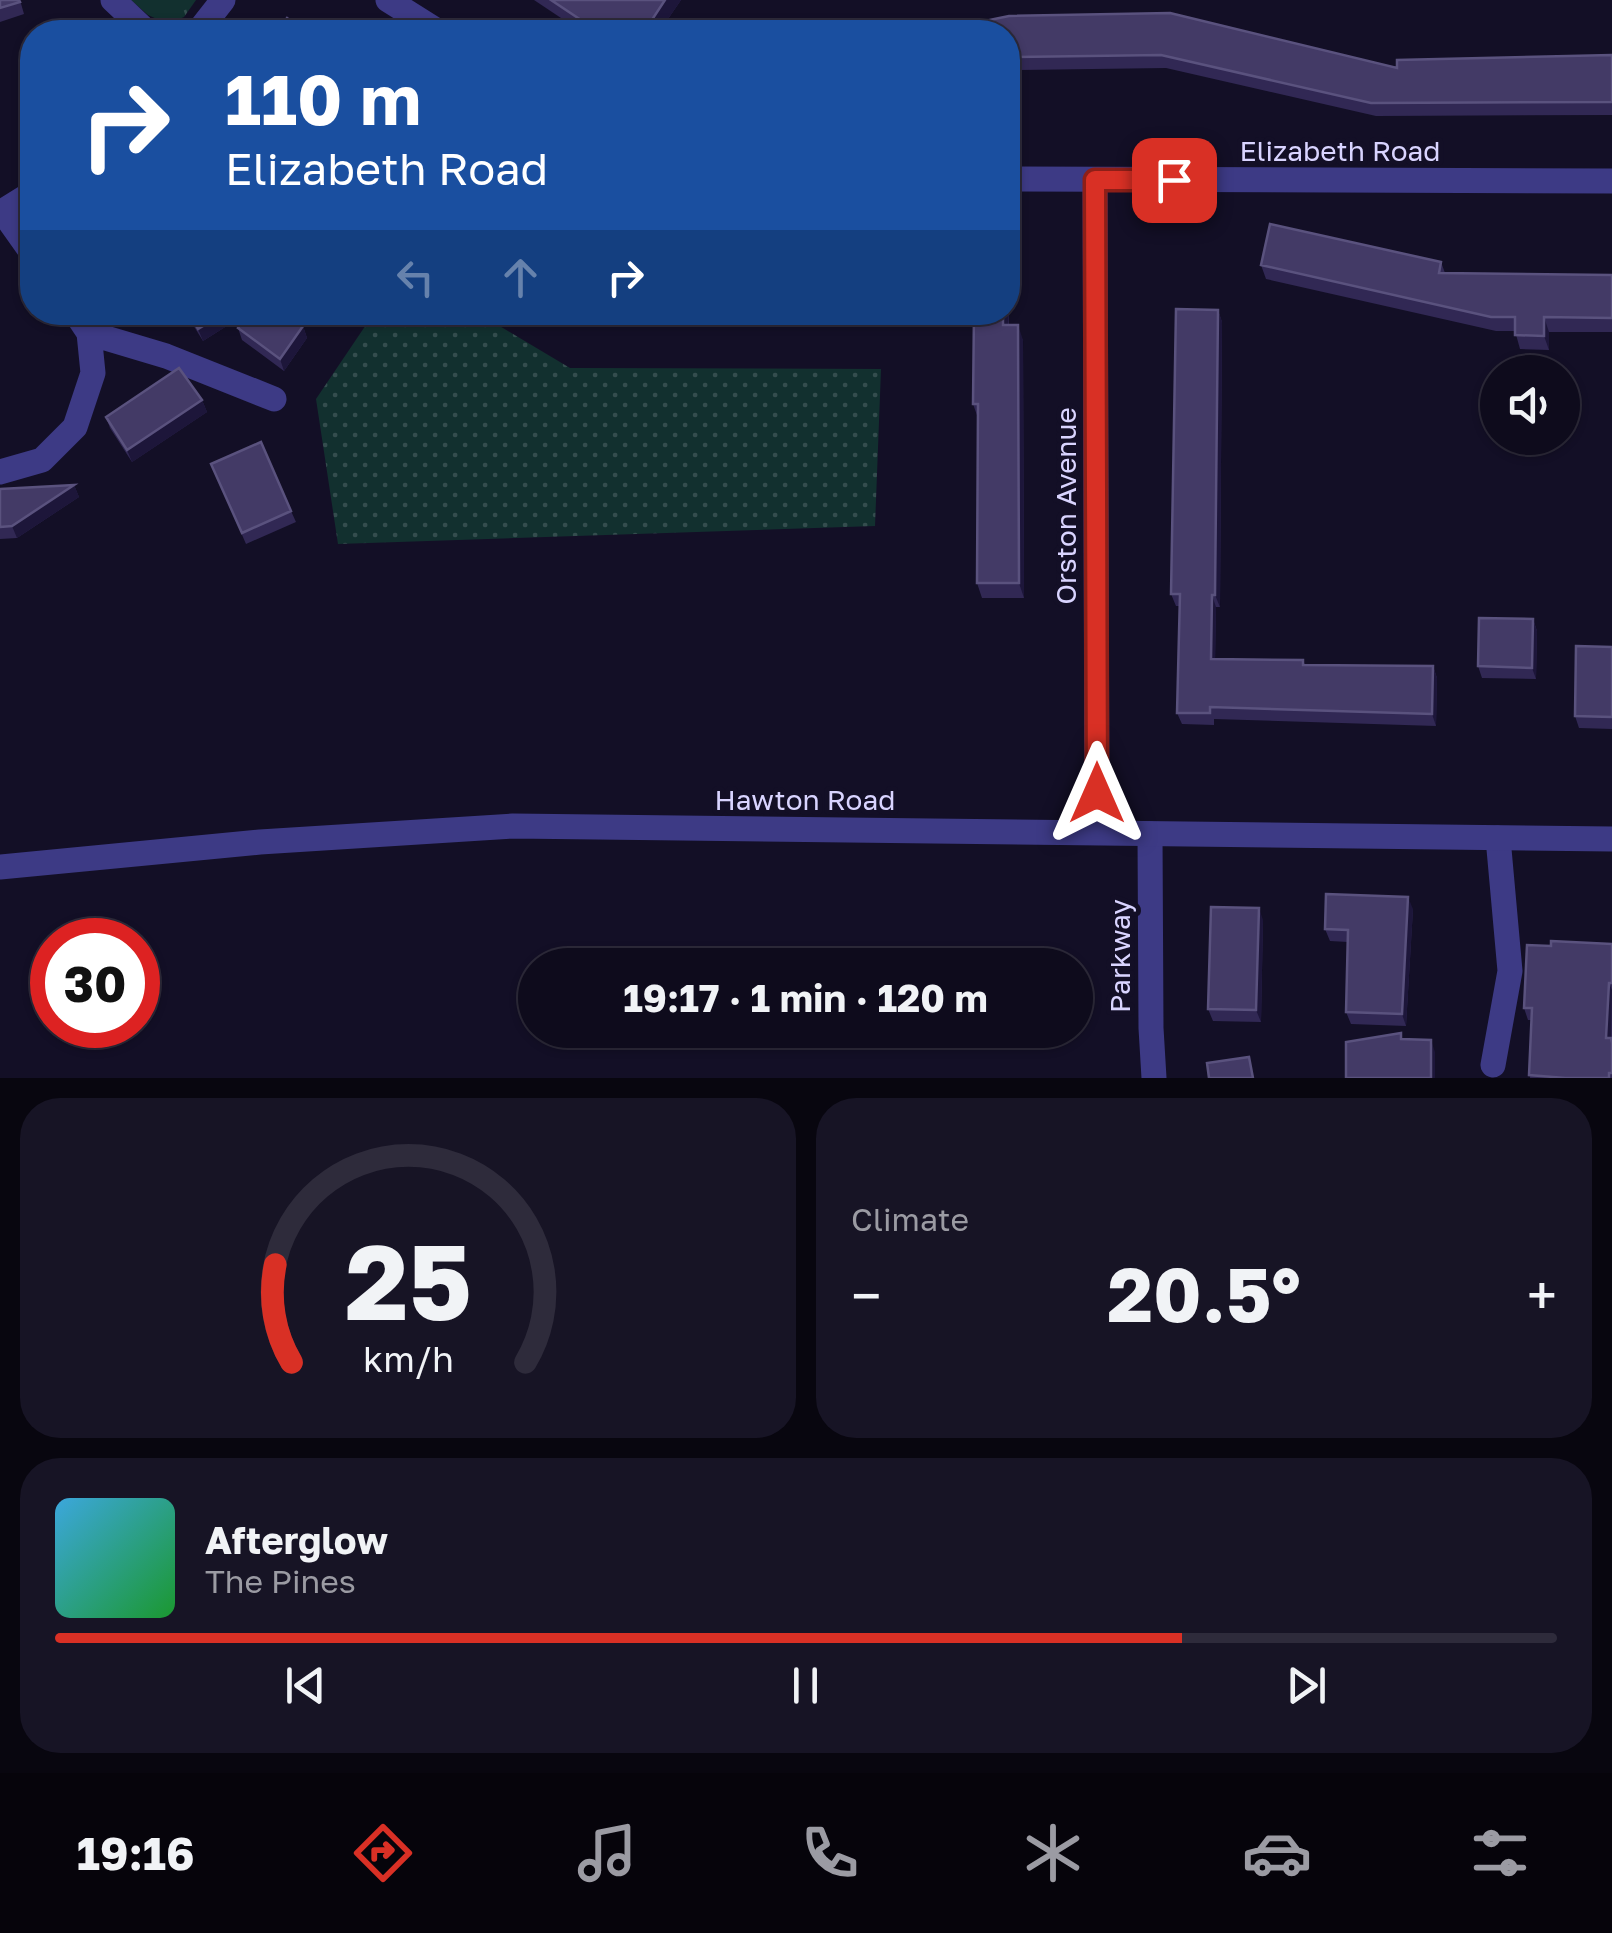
<!DOCTYPE html>
<meta charset="utf-8">
<style>
:root{--surface:#0e0b1c;--page:#171425;--text:#f1f3f6;--muted:#9b9ba3;--line:#2e2b3b;--accent:#d93025}
body{margin:0;font-family:"Golos Text",sans-serif;background:var(--page);color:var(--text);height:100vh;display:flex;flex-direction:column;font-size:38px;white-space:nowrap}
*{box-sizing:border-box;margin:0}
p{font-size:32px;color:var(--muted)}
.icon{flex:none;width:55px;height:55px;fill:none;stroke:currentColor;stroke-width:2;stroke-linecap:round;stroke-linejoin:round}
.map{position:relative;height:1078px;overflow:hidden}
.sheet{display:flex;flex-direction:column;gap:20px;padding:20px;background:#08060f;flex:1}
.sheet>*{flex:none}
.top-card{position:absolute;left:20px;top:20px;width:1000px;height:305px;border-radius:40px;box-shadow:0 2px 8px #0004,0 0 0 2px var(--line);background:#1a4fa0;color:#fff;overflow:hidden}
.tools{position:absolute;left:1480px;top:355px;display:grid;gap:20px}
.tools a{display:grid;place-items:center;width:100px;height:100px;border-radius:50%;background:var(--surface);box-shadow:0 2px 8px #0004,0 0 0 2px var(--line);font-size:50px}
.speed{position:absolute;left:30px;top:918px;display:flex;gap:20px;font-size:50px;font-weight:700;text-align:center}
.speed>*{display:grid;place-content:center;width:130px;height:130px;border-radius:50%;background:var(--surface);box-shadow:0 2px 8px #0004,0 0 0 2px var(--line);line-height:1}
.speed .limit{border:15px solid #d22;background:#fff;color:#111}
.pin{position:absolute;display:grid;place-items:center;width:85px;height:85px;color:#fff;margin:-42px;border-radius:20px;box-shadow:0 5px 15px #0006}
.me{position:absolute;width:110px;margin:-55px;rotate:0deg;stroke-linejoin:round;filter:drop-shadow(0 0 8px #0008)}
.turn{display:flex;align-items:center;gap:35px;height:210px;padding:0 40px;font-size:45px}
.turn .icon{width:130px;height:130px;stroke-width:2.5}
.turn b{display:block;font-size:70px;line-height:85px}
.lanes{display:flex;align-items:center;height:95px;padding:0 40px;background:#0003;justify-content:center;gap:50px;direction:ltr}
.lanes .off{opacity:.35}
.big{font-size:75px;font-weight:700;line-height:1.1}
.sheet .tile{flex:1;display:flex;flex-direction:column;justify-content:center;gap:15px;min-width:0;padding:0 35px;border-radius:40px;background:var(--page)}
.sheet .dial{align-items:center;gap:0}
.dial svg{height:260px;overflow:visible;fill:none;stroke:var(--line);stroke-width:7;stroke-linecap:round;text-anchor:middle}
.dial text{fill:var(--text);stroke:none}
.song{display:flex;align-items:center;gap:30px}
.cover{width:120px;height:120px;border-radius:15px;background:linear-gradient(135deg,hsl(200 70% 55%),hsl(130 70% 35%))}
.played{height:10px;border-radius:5px;background:linear-gradient(90deg,var(--accent) 75%,var(--line) 75%)}
.keys{display:flex;justify-content:space-around;direction:ltr}
.heat{display:flex;justify-content:space-between;align-items:center;font-size:55px;direction:ltr}
.sheet .tiles{flex:1;display:grid;gap:20px;grid-template-columns:1fr 1fr}
.tile:last-child{grid-column:span 2}
.trip{position:absolute;left:518px;top:948px;width:575px;height:100px;border-radius:50px;background:var(--surface);box-shadow:0 2px 8px #0004,0 0 0 2px var(--line);font-weight:700;line-height:100px;text-align:center}
.tabs{display:flex;height:160px;justify-content:space-around;align-items:center;background:#06040b;color:var(--muted)}
.tabs .icon{width:70px;height:70px}
.tabs .active{color:var(--accent)}
.tabs b{font-size:45px;color:var(--text)}
.map>svg:first-child{display:block}
.grass{fill:url(#grass-tufts)}
.garden{fill:url(#garden-dots)}
.lines{fill:none;stroke-linecap:round;stroke-linejoin:round}
.minor{stroke:#3d3a85;stroke-width:25}
.tertiary{stroke:#3d3a85;stroke-width:25}
.wall{fill:#312854}
.shaded-wall{fill:#1d163a}
.building{fill:#433a66;stroke:#5a527e;stroke-width:2.5}
.route-casing{stroke:#8d1f18;stroke-width:25}
.route{stroke:#d93025;stroke-width:18}
.labels{text-anchor:middle;stroke-width:10;stroke-linejoin:round;paint-order:stroke}
.street-label{font-size:28px;fill:#d9d4ff;stroke:#130f26}
</style>
<div class="map">
<svg width="1612" height="1078" viewBox="0 0 1612 1078">
<defs>
<pattern id="grass-tufts" width="24" height="20" patternUnits="userSpaceOnUse" patternTransform="scale(2.5)"><rect width="24" height="20" fill="#12302f"/><path d="M3 7l-1-3M5 7V3M7 7l1-3M15 17l-1-3M17 17v-4M19 17l1-3" fill="none" stroke="#344d4e"/></pattern>
<pattern id="garden-dots" width="8" height="8" patternUnits="userSpaceOnUse" patternTransform="scale(2.5)"><rect width="8" height="8" fill="#12302f"/><path d="M2 2h.1M6 6h.1" fill="none" stroke="#344d4e" stroke-width="1.8" stroke-linecap="round"/></pattern>
</defs>
<rect width="100%" height="100%" fill="#130f26"/>
<path class="grass" d="M131,0H196L184,17L168,24L148,15Z"/>
<path class="garden" d="M374,313H478L570,368L881,369L875,526L338,544L316,399Z"/>
<g class="lines">
<path class="minor" d="M113,0L147,32
M388,0L439,32
M198,32L223,0
M1008,179L1612,181
M1095,180L1097,832
M3,212L32,253
M0,213L32,193
M89,333L166,356L274,399
M0,472L42,460L75,427L93,373L89,333L75,312
M1150,834L1151,1028L1154,1078
M1493,1065L1510,971L1498,838"/>
<path class="tertiary" d="M0,867L260,842L513,826L1612,839"/>
</g>
<path class="wall" d="M0,0H20L24,14L0,22Z
M534,0H681L659,32H582Z
M1008,32L1397,68L1612,55V115L1376,116L1166,68L1020,70L1008,73Z
M1441,262L1445,273L1612,275V332H1549V350L1520,349L1515,331H1496L1266,279L1261,265Z
M1009,302V325L1023,340L1024,598H982L977,583L978,418L973,404Z
M1218,310L1222,322L1220,607H1216L1215,659L1303,660L1305,665L1433,666L1437,678L1436,726L1214,719V725L1182,724L1177,713L1180,606H1176L1171,594Z
M185,312H230L233,322L203,341Z
M303,326L307,338L284,371L242,340L238,328Z
M202,400L207,412L132,462L110,428L106,417Z
M211,464L291,511L296,522L246,544Z
M74,485L79,497L17,538L0,539V489Z
M1533,619L1537,631L1536,679L1482,678L1478,666Z
M1612,647V729L1579,728L1575,716Z
M1413,909L1406,1026L1351,1024L1346,1012L1348,942L1330,941L1325,929Z
M1263,920L1261,1022L1213,1021L1208,1009Z
M1612,944V1078H1530L1532,1020H1528L1524,1008Z"/>
<path class="shaded-wall" d="M665,0H681L659,32H644Z
M1008,299L1009,302L1008,340L1003,325V312H1008Z
M1218,310L1222,322L1220,607L1215,595Z
M226,312H230L233,322L203,341L198,329Z
M1544,317L1549,332V350L1544,336Z
M1018,325L1023,340L1024,598L1019,583Z
M303,326L307,338L284,371L280,359Z
M202,400L207,412L132,462L127,450Z
M74,485L79,497L17,538L12,526Z
M1212,595L1216,607L1215,671L1211,659Z
M1533,619L1537,631L1536,679L1532,668Z
M1433,666L1437,678L1436,726L1432,714Z
M1408,897L1413,909L1406,1026L1402,1014Z
M1259,908L1263,920L1261,1022L1256,1010Z
M1609,983L1612,990L1611,1040L1606,1038Z
M1431,1040L1435,1052V1078H1431Z"/>
<path class="building" d="M0,0H19L20,2L0,8Z
M551,0H665L644,32H599Z
M1170,13L1397,68V60L1612,55V102L1371,103L1161,55L1015,57L1008,59V32H931L1009,16Z
M287,18L305,32H276Z
M1270,224L1441,262L1439,273L1612,275V318L1544,317V336L1515,335V317H1491L1261,265Z
M1176,309L1218,310L1215,595H1212L1211,659L1303,660V665L1433,666L1432,714L1210,707V713H1177L1180,594H1171Z
M188,312H226L198,329Z
M249,312H284L303,326L280,359L238,328Z
M974,312H1003V325H1018L1019,583H977L978,404H973Z
M179,368L202,400L127,450L106,417Z
M261,442L291,511L242,533L211,464Z
M74,485L12,526L0,527V489Z
M1479,618L1533,619L1532,668L1478,666Z
M1576,646L1612,647V717L1575,716Z
M1326,894L1408,897L1402,1014L1346,1012L1348,930L1325,929Z
M1211,907L1259,908L1256,1010L1208,1009Z
M1551,941L1612,944V983H1609L1606,1038H1611L1612,1043V1073H1609V1078H1565L1529,1075L1532,1008H1524L1527,945L1551,946Z
M1401,1033V1039L1431,1040V1078H1346V1042Z
M1249,1057L1253,1078H1209L1207,1063Z"/>
<g class="lines">
<g class="route-casing">
<path id="route" d="M1097,793L1095,180H1174"/>
</g>
<use href="#route" class="route"/>
</g>
<g class="labels">
<g class="street-label">
<text x="1340" y="161">Elizabeth Road</text>
<text transform="translate(1066 506) rotate(-90)" y="10">Orston Avenue</text>
<text x="805" y="810">Hawton Road</text>
<text transform="translate(1120 956) rotate(-90)" y="10">Parkway</text>
</g>
</g>
</svg>
<div class="tools">
<a><svg class="icon" aria-label="sound" viewBox="0 0 24 24"><path d="M4 9h4l5-4v14l-5-4H4zM17 9q2 3 0 6"/></svg></a>
</div>
<div class="speed"><div class="limit">30</div></div>
<div class="pin" style="left:1174px;top:180px;background:#d93025"><svg class="icon" aria-label="arrive" viewBox="0 0 24 24"><path d="M6 21V4h12l-3 4 3 4H6"/></svg></div>
<svg class="me" style="left:1097px;top:793px" viewBox="-20 -20 40 40"><path d="M0-17L14 15 0 8-14 15z" fill="#d93025" stroke="#fff" stroke-width="4"/></svg>
<div class="trip">19:17 · 1 min · 120 m</div>
<div class="top-card">
<div class="turn"><svg class="icon" aria-label="right" viewBox="0 0 24 24"><path d="M7 20v-9h11M14 6l5 5-5 5"/></svg><div><b>110 m</b>Elizabeth Road</div></div>
<div class="lanes"><svg class="icon off" aria-label="left" viewBox="0 0 24 24"><path d="M17 20v-9H6M10 6l-5 5 5 5"/></svg><svg class="icon off" aria-label="ahead" viewBox="0 0 24 24"><path d="M12 20V5M6 11l6-6 6 6"/></svg><svg class="icon" aria-label="right" viewBox="0 0 24 24"><path d="M7 20v-9h11M14 6l5 5-5 5"/></svg></div>
</div>
</div>
<section class="sheet">
<div class="tiles">
<div class="tile dial"><svg viewBox="0 0 100 80">
<path d="M14 69A42 42 0 1 1 86 69"/>
<path d="M14 69A42 42 0 0 1 9 39" stroke="#d93025"/>
<text x="50" y="56" font-size="32" font-weight="700">25</text>
<text x="50" y="72" font-size="11">km/h</text>
</svg></div>
<div class="tile"><p>Climate</p>
<div class="heat"><a>−</a><b class="big">20.5°</b><a>+</a></div>
</div>
<div class="tile">
<div class="song"><i class="cover"></i><div><b>Afterglow</b><p>The Pines</p></div></div>
<div class="played"></div>
<div class="keys"><svg class="icon" aria-label="previous" viewBox="0 0 24 24"><path d="M18 5L8 12l10 7zM5 5v14"/></svg><svg class="icon" aria-label="pause" viewBox="0 0 24 24"><path d="M8 5v14M16 5v14"/></svg><svg class="icon" aria-label="next" viewBox="0 0 24 24"><path d="M6 5l10 7-10 7zM19 5v14"/></svg></div>
</div>
</div>
</section>
<nav class="tabs">
<b>19:16</b>
<svg class="icon active" aria-label="directions" viewBox="0 0 24 24"><path d="M12 3l9 9-9 9-9-9zM9 14v-3h6M13 9l2 2-2 2"/></svg>
<svg class="icon" aria-label="music" viewBox="0 0 24 24"><path d="M9 18V5l10-2v13"/><circle cx="6" cy="18" r="3"/><circle cx="16" cy="16" r="3"/></svg>
<svg class="icon" aria-label="phone" viewBox="0 0 24 24"><path d="M5 4h4l2 5-3 2q2 4 5 5l2-3 5 2v4C11 20 4 13 5 4z"/></svg>
<svg class="icon" aria-label="climate" viewBox="0 0 24 24"><path d="M12 3v18M4 7l16 10M4 17L20 7"/></svg>
<svg class="icon" aria-label="car" viewBox="0 0 24 24"><path d="M5 17H2v-5l4-1 3-4h7l3 4 3 1v5h-3M9 17h6M6 11h13"/><circle cx="7" cy="17" r="2"/><circle cx="17" cy="17" r="2"/></svg>
<svg class="icon" aria-label="filters" viewBox="0 0 24 24"><path d="M4 7h16M4 17h16"/><circle cx="9" cy="7" r="2"/><circle cx="15" cy="17" r="2"/></svg>
</nav>
